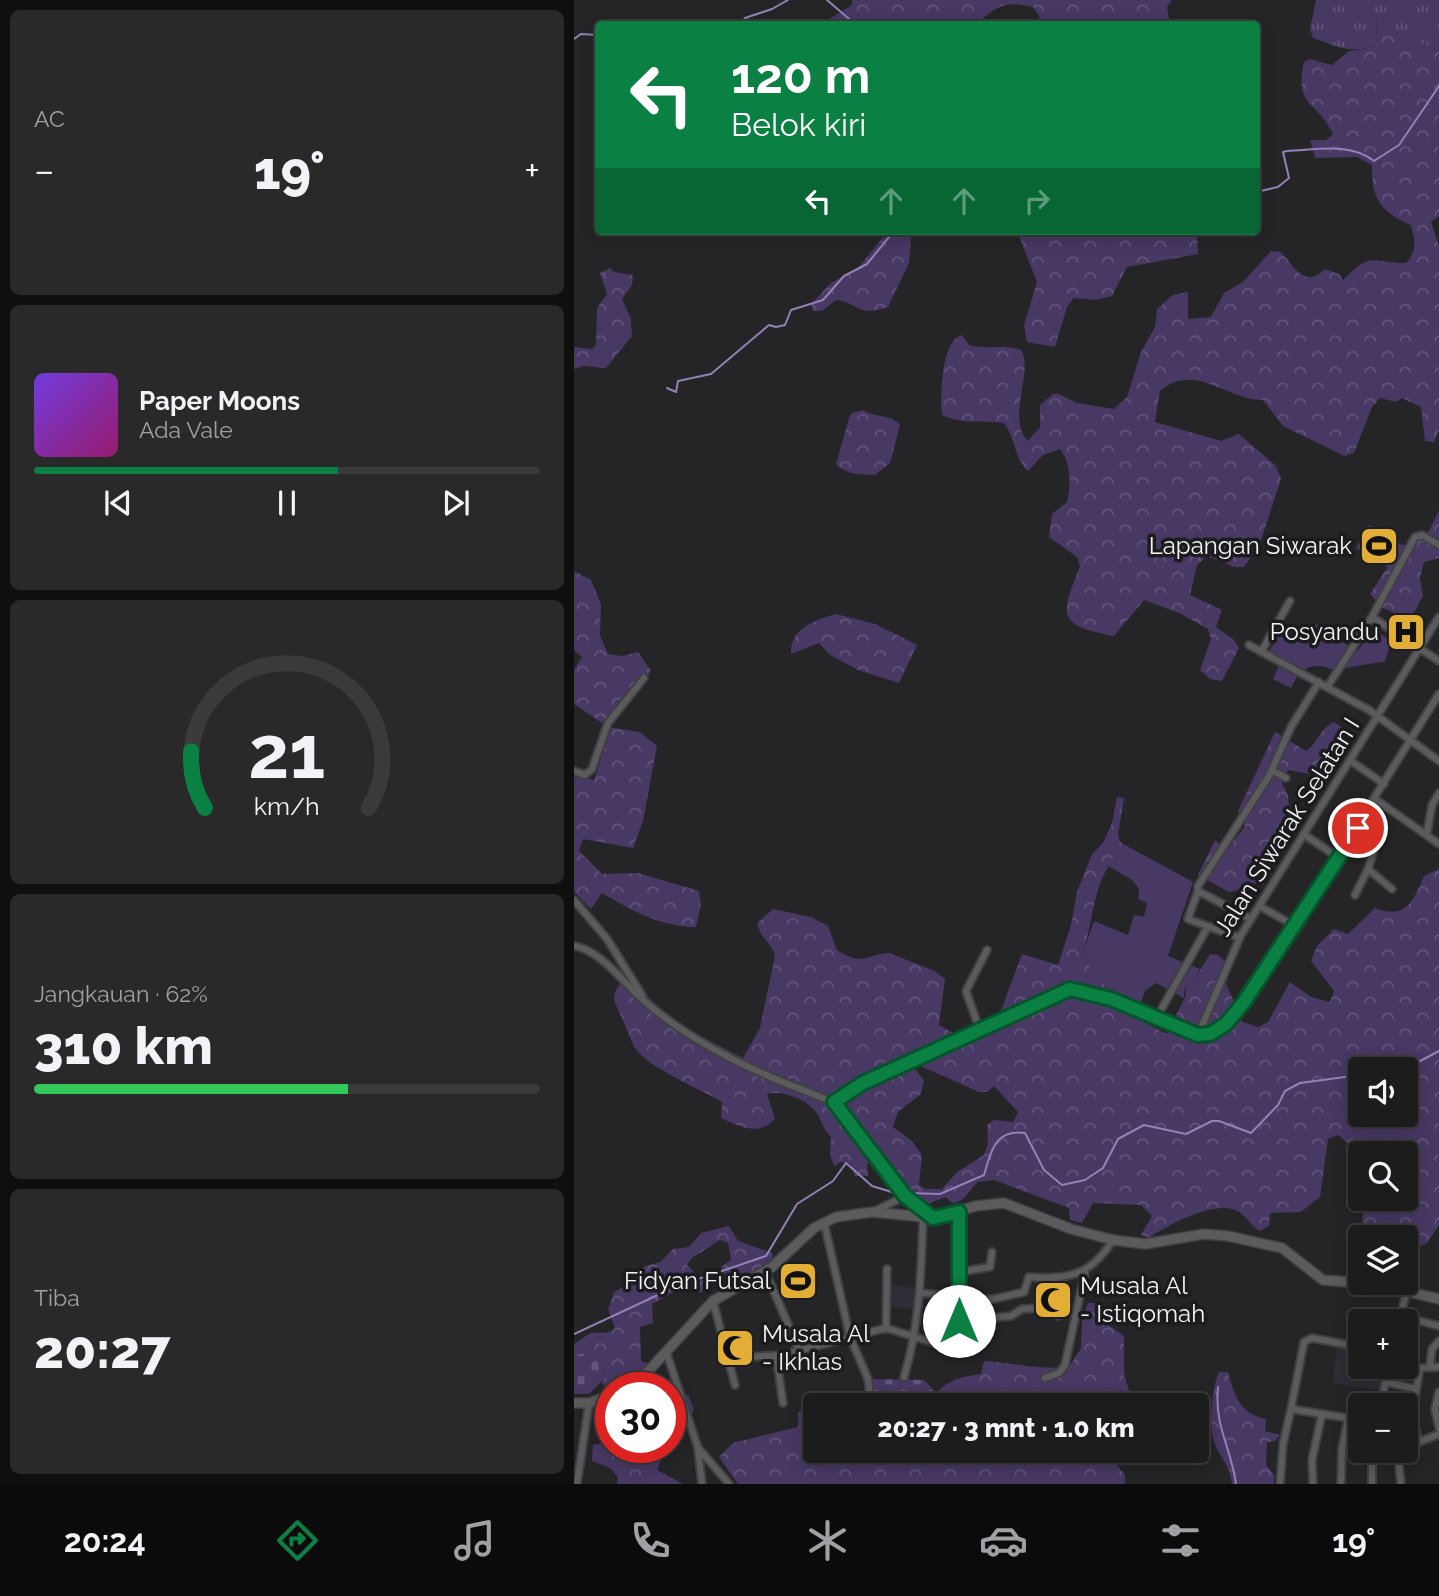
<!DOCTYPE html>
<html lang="id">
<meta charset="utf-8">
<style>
:root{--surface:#1c1c1d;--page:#29292a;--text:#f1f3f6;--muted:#a0a1a4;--line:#3a3a3b;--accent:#0b8043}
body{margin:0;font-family:Raleway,sans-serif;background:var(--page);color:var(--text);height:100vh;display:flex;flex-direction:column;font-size:26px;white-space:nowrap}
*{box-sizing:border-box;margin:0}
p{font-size:23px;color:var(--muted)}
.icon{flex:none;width:38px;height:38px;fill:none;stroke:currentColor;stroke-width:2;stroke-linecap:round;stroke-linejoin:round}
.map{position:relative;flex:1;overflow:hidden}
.side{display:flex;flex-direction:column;gap:10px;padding:10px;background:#0f0f10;width:574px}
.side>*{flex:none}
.top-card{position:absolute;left:21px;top:21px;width:665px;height:214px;border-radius:7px;box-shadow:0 4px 18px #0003,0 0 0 2px var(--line);background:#0b8043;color:#fff;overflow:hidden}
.buttons{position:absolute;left:774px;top:1057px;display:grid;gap:14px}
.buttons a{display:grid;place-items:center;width:70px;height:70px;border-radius:7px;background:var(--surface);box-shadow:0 4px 18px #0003,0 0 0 2px var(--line);font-size:35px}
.speed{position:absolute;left:21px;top:1372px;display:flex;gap:14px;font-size:35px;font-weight:700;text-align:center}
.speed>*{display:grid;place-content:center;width:91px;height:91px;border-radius:50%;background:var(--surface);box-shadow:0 4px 18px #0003,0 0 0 2px var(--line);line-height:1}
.speed .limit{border:10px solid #d22;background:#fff;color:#111}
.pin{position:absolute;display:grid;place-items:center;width:60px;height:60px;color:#fff;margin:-30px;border:4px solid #fff;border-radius:50%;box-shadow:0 2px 7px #0007}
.me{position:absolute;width:77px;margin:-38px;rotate:0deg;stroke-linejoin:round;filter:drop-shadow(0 0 5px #0008)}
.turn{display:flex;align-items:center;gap:24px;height:147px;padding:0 21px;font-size:32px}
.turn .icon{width:91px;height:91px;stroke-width:2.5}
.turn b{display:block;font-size:49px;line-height:60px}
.lanes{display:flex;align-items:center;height:66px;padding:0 21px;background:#0003;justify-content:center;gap:35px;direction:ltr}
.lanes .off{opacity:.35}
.big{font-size:52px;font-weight:800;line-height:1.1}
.side .card{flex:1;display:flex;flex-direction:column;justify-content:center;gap:10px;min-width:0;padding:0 24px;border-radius:10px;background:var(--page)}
.side .dial{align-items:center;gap:0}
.dial svg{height:182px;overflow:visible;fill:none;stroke:var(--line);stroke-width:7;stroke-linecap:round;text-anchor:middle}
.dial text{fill:var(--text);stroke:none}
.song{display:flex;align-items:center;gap:21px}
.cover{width:84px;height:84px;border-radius:10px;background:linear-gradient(135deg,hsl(260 70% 55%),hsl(320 70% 35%))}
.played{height:7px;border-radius:4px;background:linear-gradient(90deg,var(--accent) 60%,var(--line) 60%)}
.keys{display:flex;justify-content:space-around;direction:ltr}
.heat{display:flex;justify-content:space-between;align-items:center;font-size:38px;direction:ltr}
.charge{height:10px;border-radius:5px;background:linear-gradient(90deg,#34c759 62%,var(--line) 0)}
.trip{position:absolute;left:229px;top:1393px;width:406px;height:70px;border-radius:7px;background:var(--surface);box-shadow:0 4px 18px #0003,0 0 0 2px var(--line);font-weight:800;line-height:70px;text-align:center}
.menu{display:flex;height:112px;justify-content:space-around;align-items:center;background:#0b0b0c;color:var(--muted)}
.menu .icon{width:49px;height:49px}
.menu .active{color:var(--accent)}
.menu b{font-size:32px;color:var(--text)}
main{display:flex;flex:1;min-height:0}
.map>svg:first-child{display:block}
.built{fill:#2f2d35}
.grass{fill:url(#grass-tufts)}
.forest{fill:url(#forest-crowns);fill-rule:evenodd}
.cemetery{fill:url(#cemetery-stones)}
.garden{fill:#473864}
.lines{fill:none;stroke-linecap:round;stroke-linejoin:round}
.stream{stroke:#9481b6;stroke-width:2}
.street-casing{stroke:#404042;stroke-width:10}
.secondary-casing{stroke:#404042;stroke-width:12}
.street{stroke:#5b5a5d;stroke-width:6}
.secondary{stroke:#5b5a5d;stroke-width:9}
.route-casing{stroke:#07532c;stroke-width:18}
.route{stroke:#0b8043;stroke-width:12}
.labels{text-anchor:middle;stroke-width:7;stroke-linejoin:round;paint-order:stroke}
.poi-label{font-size:24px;fill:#f3f3f4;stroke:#1c1b1e;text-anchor:end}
.street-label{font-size:24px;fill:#f3f3f4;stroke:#1c1b1e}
</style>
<main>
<section class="side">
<div class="card"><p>AC</p>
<div class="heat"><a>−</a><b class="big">19°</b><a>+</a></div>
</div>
<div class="card">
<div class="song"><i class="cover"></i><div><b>Paper Moons</b><p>Ada Vale</p></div></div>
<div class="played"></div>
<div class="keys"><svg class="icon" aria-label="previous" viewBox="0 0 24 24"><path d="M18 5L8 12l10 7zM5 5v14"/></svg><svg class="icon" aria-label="pause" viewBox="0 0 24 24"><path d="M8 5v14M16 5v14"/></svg><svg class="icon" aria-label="next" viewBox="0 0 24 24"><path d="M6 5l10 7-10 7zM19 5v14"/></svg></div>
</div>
<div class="card dial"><svg viewBox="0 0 100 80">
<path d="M14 69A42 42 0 1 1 86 69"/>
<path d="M14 69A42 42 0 0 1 8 44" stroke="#0b8043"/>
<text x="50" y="56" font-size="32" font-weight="700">21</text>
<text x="50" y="72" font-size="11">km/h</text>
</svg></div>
<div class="card"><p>Jangkauan · 62%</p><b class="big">310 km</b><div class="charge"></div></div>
<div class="card"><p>Tiba</p><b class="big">20:27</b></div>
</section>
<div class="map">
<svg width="865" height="1484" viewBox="0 0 865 1484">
<defs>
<pattern id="grass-tufts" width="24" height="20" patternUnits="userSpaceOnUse" patternTransform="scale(1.75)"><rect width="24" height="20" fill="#473864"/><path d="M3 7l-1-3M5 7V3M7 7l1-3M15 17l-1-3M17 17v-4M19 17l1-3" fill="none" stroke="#62557b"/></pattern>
<pattern id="forest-crowns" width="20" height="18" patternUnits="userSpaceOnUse" patternTransform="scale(1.75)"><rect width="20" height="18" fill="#473864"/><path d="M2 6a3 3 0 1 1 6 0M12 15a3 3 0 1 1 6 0" fill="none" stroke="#62557b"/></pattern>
<pattern id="cemetery-stones" width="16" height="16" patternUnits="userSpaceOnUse" patternTransform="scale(1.75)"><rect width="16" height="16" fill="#473864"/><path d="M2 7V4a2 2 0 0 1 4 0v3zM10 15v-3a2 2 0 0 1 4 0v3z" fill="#62557b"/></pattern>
</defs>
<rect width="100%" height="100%" fill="#252527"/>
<path class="built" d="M317,1284L347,1290L345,1310L316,1306Z
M763,1345L786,1348V1367H812L808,1391L759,1383Z"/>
<path class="grass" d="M742,0H865V51L819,31L811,16H803L802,43C782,57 759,45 739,38L736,29Z"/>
<path class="forest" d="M278,0H598L593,7L595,19L608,24H465V16L459,7C429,0 424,6 402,24H247L278,5Z
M803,16H811L819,31L865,51V216L857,222L865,246V430L860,442L851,441L847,407L828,398L822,402L806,398L798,407L780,453L770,456L709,426L689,400C654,401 621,361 586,391L581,422L647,441L665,434L702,466L707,479L685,546L670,567H660L633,556L623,565L616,595L648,610L642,627L659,639L665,648L648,681L636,679L626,670L637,639L634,629L605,613L570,600L540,636C481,625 487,615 506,566L503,557L475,537L478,514L493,502C497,484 497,463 486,449L469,455L454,471C440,458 442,439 430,423C408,420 389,425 368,415C366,397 367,340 388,335L395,345C412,350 429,344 447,350C460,370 432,420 454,441L466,427V405L479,394H485L503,403L540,409L553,397L567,352L581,327L583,309L599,295L614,292V319L637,317L650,293L669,282L697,251L707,252C721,267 730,289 751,269L765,274L769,280C799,250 797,263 832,263C843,252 841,240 837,225C807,212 797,199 798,165L783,157L741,158L736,140H752L759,134C742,99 720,108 730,62L736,59L758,65L775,51L791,49L802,43Z
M314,231H346L337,237L335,263L314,307C283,318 284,302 262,300L248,311H239L237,304L257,283L284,268Z
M443,231H623L624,254L553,267L538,296L522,300L500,298L493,307L481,347L453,342L450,325L463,282Z
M36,268L40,272L59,275L58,285L48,299L57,319L58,336L32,368L10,366L0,369V347L18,349L22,345L23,308L33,294L26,273Z
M289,410C300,417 318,415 326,425L316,463L301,475C288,475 270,474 262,464L275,418L278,413Z
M865,510V558L850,562L846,578L849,596L836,620L809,608L796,594L828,545H833L842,532L854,533Z
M0,571L17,580L27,604L26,636L34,654L48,656L64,652L77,671L38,723V728L66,732L83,746L69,821L59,848L9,839L5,851L28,874L64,873L125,891L127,904L122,927C87,927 57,910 28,893L17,909L0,892V776L20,780L37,729L0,704V670L8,657L0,650Z
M262,614L301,624L343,645L325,683L284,670L256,655L245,643L217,654C216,628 241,620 262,614Z
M760,722L771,730L761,750L735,774L714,770L708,784C728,811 698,837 688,863L697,873L689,885L671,882L664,890L655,892L624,875L641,840L652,850L670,828L672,819L664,811L701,732L732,751C745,742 745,729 760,722Z
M543,797L550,798L544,834L546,842L551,845C515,884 524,908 508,955L530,984L538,1006L593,1034L612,995L611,985L618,983L636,954L644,955L656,965L652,984L662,1006L658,1014L669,1022L684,1027L694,1022L716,982L737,997L756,1002L760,991L737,961L743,946L760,929L774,934L801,908C832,920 839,902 850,876L865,869V1225L853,1243L831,1253V1237H793L788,1222L791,1199H831V1153L786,1154L764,1135L754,1139L746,1197L727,1212L696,1213L695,1226L685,1231C676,1225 672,1214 661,1210C639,1201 593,1225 575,1238L567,1235L578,1216L567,1205L519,1203L508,1223L496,1220L495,1208L420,1180L404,1182C394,1190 392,1202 378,1203L372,1197L353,1204L333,1187L304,1150L293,1164L294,1176H281L276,1164L267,1162L260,1166L256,1155L257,1137C248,1128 248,1120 242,1112C232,1099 209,1090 193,1094L201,1119C185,1137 164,1126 147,1118L148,1102C126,1089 73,1067 61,1048C56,1039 52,1027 48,1018C42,1003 35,998 46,984L64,982C84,1019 133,1039 169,1058L186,1028L201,955C197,942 186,938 183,923L199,909L237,917L254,926L263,950C290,967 289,955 315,953L361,971L371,979L365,1025L381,1034L425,1016L448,954L484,965L497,925L503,892L518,854L529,843L538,823ZM342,1064L405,1092H413L420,1086L444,1112L439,1122L420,1120L413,1125L414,1144L410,1155L383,1172L368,1189H351L345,1185L348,1155L338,1141L319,1127L324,1112L347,1094L350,1080L341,1069ZM786,1069H831V1115H786Z
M155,1226L164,1241L198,1253L199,1260L162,1282L153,1279L147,1267L157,1260L154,1243L146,1240L118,1258L113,1265L132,1284L127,1293C109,1280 94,1297 78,1304L79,1323L66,1327L67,1361L75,1364L78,1388H37V1397L27,1381L31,1378L28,1364L20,1354H0V1344L16,1333C26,1332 34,1335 41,1328L34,1309L40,1292L58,1282L69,1267L86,1262L99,1249L115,1247L127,1233Z
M514,1303H527L528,1320L550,1336V1375L557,1396L554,1405H360L362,1393C376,1379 387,1377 407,1374L410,1361C439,1363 467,1370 495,1367L507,1348L508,1322Z
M645,1372H654C660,1395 666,1414 692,1419L691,1431L706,1435L701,1441L693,1442L692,1465L700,1475V1484H658C656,1463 643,1455 639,1438C635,1420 638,1388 645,1372Z
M114,1395L120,1410L95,1450L90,1451L83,1470L109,1484H43L44,1477L36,1468L18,1461L19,1445L32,1442L37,1422V1447H96V1404Z
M298,1396L299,1405H242V1451H543L541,1463L551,1475V1484H164L145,1457L159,1443L224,1427V1412L241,1404Z"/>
<path class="cemetery" d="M0,1354H20L28,1364L31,1378L15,1394H0Z
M296,1379L350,1380L362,1393L360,1405H299Z"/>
<path class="garden" d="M795,525L828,545L815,568L782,548Z
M750,624L762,632L764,639L783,651L801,630L817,641L811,662C793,663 779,668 762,669C755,670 752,666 746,666C730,665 723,676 717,688L699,679L705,666L691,659L706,633L733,639L740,625Z
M551,845L619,882L594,956L626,969L618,983L611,985L610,998L582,983L571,991L561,1020L538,1006L530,984L508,955L520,921L554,935L560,915L570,917L573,903L564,899L565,889L558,880L533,865Z"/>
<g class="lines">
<path class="stream" d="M253,0L281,24
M167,24L171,18L198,9L214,0
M0,39L7,34L24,35
M682,192L704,187L715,178L709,152L713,151C742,150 776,142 800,161L825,145L865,86
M93,388L102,392L104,381L137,374L195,325L202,327L211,325L217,310L249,300L270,276L293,264L320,231
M806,1069H821
M831,1069L865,1051
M335,1193L366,1194L410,1175C417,1151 421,1129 451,1133L470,1170L488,1185L511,1180L529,1168L544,1139L570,1125L612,1134L638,1121H645L677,1133L704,1105L711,1091L726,1083L786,1075
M0,1334L101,1287L192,1256L223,1204L259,1181L272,1163L298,1186L321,1193
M644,1387C640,1426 657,1447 662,1484"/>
<g class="street-casing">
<path id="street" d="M798,617L865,661
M675,645L795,710L865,761
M687,652L716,601
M754,686L798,617L841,537L848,535L865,545
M777,761L810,784
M698,770L712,778
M0,771L11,775L18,769L34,723L70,678
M801,799L865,844
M784,828L802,844L794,869L818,889
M853,833L858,805L865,793
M731,835L765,858
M624,891L614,919L666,938
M781,895L794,869
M0,900L33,939L68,995
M687,907L721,926
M677,919L624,891V886L695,776L717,727L745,682
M0,946C26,950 48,981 67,998C121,1047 192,1077 260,1102
M583,1017L633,928
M406,1031L392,991L413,950
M624,1035L667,935L865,617
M260,1102L289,1083L496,989L537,999L624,1035L636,1034L652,1024L687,979L865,694
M260,1102L331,1196L358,1217
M301,1211L331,1196
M250,1222L276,1337L294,1379L297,1405
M191,1271L226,1352
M385,1272L416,1267L418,1252
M481,1277L484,1316
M347,1293L385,1297
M385,1300L420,1299L450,1292L455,1277C495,1280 517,1275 539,1240
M139,1301L161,1385
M826,1316L865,1326
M385,1321L437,1316L448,1309L483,1307
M825,1321L833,1291
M312,1328L313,1269
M92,1351L124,1448L128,1484
M202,1355L209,1403
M155,1358L208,1355L312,1328L364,1344H384L385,1211
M856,1365L858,1349L865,1341
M865,1367L846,1368L838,1415L845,1442L865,1434
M330,1377C346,1324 347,1274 349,1219
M471,1378L485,1373L491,1365L511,1272
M812,1382L842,1389
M865,1392L861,1409L865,1428
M807,1405L814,1367
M717,1409L730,1342L738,1338L786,1347
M831,1448L836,1445
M125,1449L155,1484
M3,1484L15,1403
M706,1484L709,1444L717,1409L786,1420
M739,1484L738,1460L748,1414
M767,1484L768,1449L774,1419
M798,1484V1451
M827,1484L824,1456L827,1451"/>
</g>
<g class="secondary-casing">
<path id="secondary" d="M51,1388L67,1379L139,1301L198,1267L240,1228L262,1217L299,1212L359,1218L402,1206L430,1203L497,1229L539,1240L571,1244L630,1234L654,1236L708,1248L749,1280L801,1284L865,1299
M0,1403H15L37,1395"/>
</g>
<use href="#street" class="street"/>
<use href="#secondary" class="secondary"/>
</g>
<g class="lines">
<g class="route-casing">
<path id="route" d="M385,1321V1212L359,1218L331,1196L260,1102L289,1083L496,989L537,999L624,1035L636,1034L652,1024L670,1002L784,828"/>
</g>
<use href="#route" class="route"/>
</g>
<defs>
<g id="stadium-square" transform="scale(2.0125)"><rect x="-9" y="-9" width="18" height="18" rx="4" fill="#e3ae35" stroke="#1c1b1e"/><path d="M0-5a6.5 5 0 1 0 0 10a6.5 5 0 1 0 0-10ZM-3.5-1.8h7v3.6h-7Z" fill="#111"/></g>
<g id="hospital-square" transform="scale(2.0125)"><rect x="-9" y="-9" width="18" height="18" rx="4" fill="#e3ae35" stroke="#1c1b1e"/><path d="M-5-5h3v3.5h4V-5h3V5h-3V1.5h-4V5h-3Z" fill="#111"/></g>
<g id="mosque-square" transform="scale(2.0125)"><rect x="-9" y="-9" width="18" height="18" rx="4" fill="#e3ae35" stroke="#1c1b1e"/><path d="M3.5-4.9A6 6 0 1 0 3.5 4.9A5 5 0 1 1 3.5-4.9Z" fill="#111"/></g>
</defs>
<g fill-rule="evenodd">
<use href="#stadium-square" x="805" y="546"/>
<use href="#hospital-square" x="832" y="632"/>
<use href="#stadium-square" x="224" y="1281"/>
<use href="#mosque-square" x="479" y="1300"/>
<use href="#mosque-square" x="161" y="1348"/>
</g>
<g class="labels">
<g class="poi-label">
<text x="778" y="554">Lapangan Siwarak</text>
<text x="805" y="640">Posyandu</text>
<text x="197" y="1289">Fidyan Futsal</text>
<text x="506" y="1294" text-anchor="start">Musala Al<tspan x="506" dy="28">- Istiqomah</tspan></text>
<text x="188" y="1342" text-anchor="start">Musala Al<tspan x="188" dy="28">- Ikhlas</tspan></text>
</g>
<g class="street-label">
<text transform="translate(713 827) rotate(-58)" y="8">Jalan Siwarak Selatan I</text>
</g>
</g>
</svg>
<div class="buttons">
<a><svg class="icon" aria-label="sound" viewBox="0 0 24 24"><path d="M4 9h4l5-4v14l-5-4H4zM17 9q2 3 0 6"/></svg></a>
<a><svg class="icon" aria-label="search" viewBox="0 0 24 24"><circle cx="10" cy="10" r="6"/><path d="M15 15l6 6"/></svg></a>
<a><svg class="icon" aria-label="layers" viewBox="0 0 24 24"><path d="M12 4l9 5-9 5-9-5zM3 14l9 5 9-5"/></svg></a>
<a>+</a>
<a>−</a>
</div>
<div class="speed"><div class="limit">30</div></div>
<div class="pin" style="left:784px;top:828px;background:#d93025"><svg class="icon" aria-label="arrive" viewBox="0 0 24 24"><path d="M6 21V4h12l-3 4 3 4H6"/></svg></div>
<svg class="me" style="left:385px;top:1321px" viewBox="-20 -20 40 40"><circle r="19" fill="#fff"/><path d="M0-13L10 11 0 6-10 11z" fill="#0b8043"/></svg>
<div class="trip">20:27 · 3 mnt · 1.0 km</div>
<div class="top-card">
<div class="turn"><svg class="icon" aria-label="left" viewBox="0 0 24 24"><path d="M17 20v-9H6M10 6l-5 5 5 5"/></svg><div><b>120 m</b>Belok kiri</div></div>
<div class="lanes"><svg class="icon" aria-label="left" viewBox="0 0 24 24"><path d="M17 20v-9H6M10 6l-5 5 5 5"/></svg><svg class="icon off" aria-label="ahead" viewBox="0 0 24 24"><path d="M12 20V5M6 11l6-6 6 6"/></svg><svg class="icon off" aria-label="ahead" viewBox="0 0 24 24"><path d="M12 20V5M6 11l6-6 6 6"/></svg><svg class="icon off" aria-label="right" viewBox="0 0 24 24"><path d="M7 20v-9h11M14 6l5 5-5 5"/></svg></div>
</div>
</div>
</main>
<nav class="menu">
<b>20:24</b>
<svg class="icon active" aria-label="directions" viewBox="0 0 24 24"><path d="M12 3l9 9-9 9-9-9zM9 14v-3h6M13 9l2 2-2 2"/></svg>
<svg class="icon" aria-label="music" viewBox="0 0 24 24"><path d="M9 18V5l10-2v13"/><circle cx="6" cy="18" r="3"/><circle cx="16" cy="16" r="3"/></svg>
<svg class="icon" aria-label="phone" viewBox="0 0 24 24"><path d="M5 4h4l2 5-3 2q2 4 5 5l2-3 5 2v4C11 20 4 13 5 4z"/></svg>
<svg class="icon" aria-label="climate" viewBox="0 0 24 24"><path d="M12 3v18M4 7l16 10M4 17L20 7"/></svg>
<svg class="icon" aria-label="car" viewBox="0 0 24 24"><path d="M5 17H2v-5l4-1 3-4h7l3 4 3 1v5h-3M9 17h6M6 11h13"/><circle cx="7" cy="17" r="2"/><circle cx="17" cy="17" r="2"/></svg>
<svg class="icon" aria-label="filters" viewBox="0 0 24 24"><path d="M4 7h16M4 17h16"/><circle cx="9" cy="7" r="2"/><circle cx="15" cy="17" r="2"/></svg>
<b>19°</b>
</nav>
